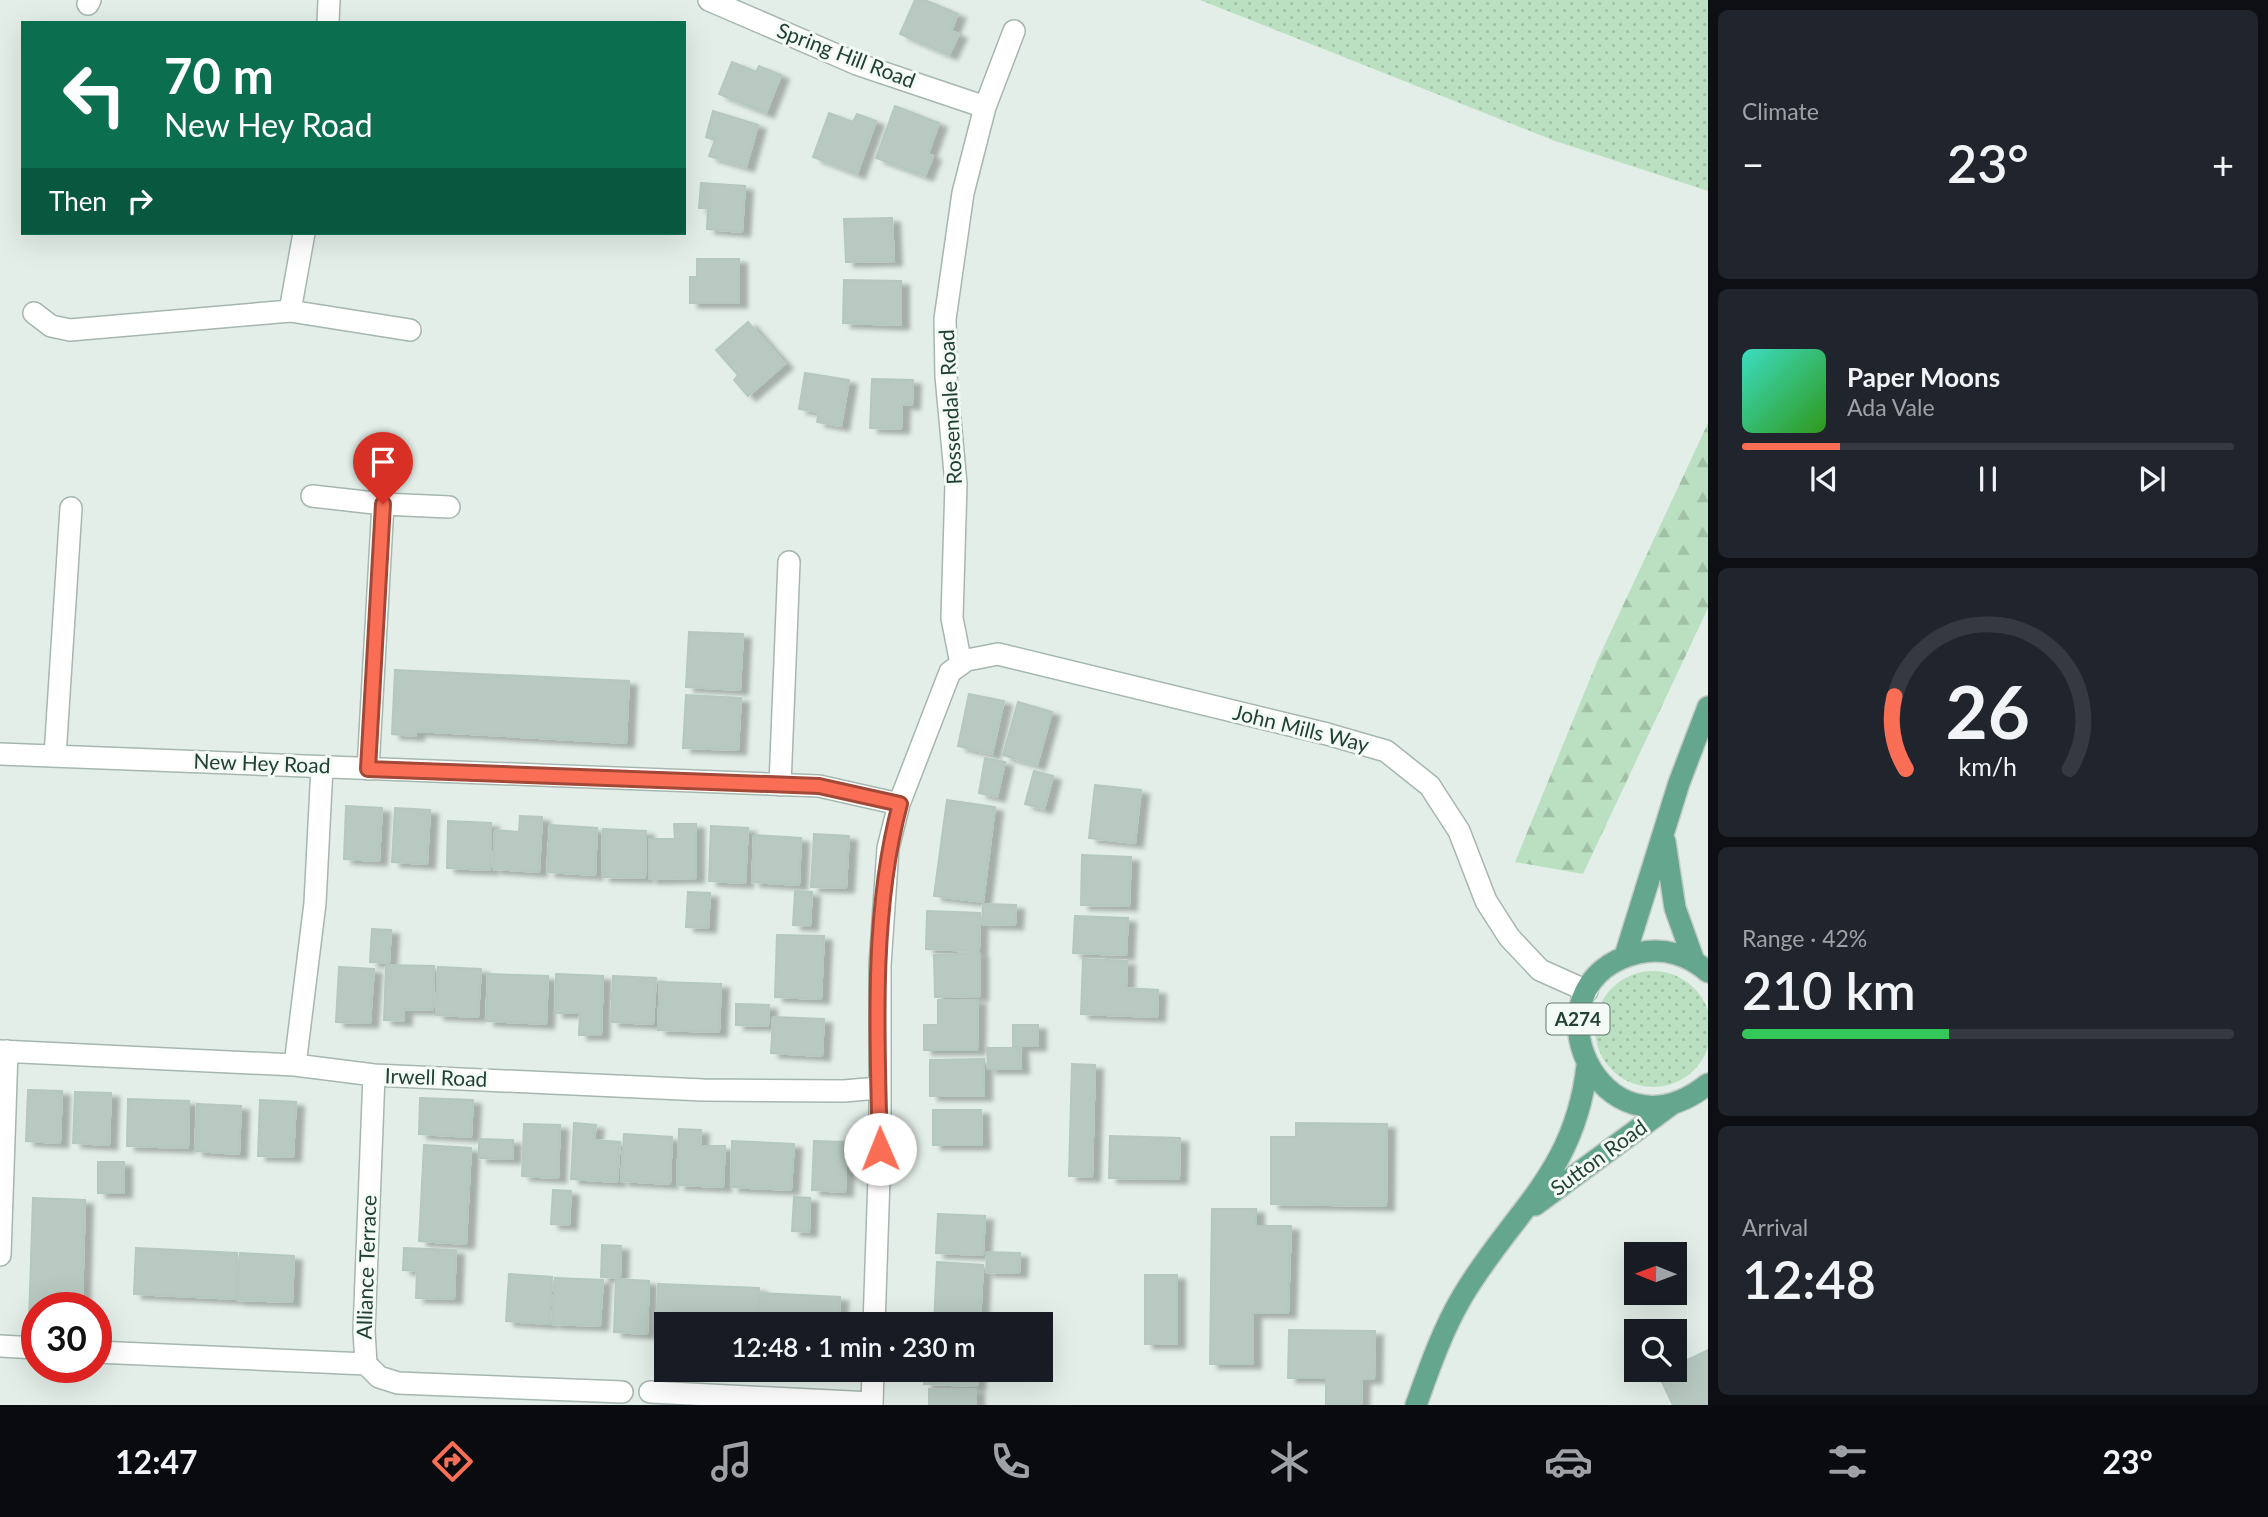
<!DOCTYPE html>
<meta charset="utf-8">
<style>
:root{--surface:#171b24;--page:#20242c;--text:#f1f3f6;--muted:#9ea1a6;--line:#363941;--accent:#fa6e55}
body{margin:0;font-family:Lato,sans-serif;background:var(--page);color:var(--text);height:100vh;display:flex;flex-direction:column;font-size:26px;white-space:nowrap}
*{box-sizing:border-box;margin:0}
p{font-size:23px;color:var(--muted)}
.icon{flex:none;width:38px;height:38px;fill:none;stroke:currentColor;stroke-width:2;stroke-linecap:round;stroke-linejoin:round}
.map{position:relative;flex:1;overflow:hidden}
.panel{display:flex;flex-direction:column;gap:10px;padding:10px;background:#0d0f14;width:560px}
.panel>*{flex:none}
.top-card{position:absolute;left:21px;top:21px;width:665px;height:214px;border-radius:0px;box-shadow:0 7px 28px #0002;background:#0b6e4f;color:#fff;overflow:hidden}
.needle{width:46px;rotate:271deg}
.buttons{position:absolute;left:1624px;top:1242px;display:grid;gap:14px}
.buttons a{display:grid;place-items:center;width:63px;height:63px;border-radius:0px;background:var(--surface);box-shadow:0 7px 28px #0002;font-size:35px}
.speed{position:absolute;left:21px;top:1292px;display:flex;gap:14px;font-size:35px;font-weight:700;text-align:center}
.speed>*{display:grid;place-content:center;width:91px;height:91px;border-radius:50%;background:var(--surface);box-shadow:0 7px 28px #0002;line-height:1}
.speed .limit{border:10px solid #d22;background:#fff;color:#111}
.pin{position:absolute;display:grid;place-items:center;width:60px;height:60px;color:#fff;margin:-72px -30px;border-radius:50% 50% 50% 0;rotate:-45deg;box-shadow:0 0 7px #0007}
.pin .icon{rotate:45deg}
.me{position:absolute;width:77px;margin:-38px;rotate:359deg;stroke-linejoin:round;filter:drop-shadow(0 0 5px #0008)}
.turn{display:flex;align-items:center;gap:24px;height:147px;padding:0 28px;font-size:32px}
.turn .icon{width:91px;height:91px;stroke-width:2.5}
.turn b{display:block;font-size:49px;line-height:60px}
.then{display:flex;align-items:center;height:66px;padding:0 28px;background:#0003;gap:14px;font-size:26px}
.big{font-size:52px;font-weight:600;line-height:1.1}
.panel .tile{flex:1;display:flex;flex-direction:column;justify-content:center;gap:10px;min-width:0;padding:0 24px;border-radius:10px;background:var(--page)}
.panel .dial{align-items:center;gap:0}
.dial svg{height:182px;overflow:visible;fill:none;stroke:var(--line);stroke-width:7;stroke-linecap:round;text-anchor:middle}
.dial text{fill:var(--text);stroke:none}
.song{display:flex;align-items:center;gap:21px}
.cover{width:84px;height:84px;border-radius:10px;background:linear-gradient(135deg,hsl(170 70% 55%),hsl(110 70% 35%))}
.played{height:7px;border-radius:4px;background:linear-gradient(90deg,var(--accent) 20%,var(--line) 20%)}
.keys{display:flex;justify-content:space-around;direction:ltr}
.heat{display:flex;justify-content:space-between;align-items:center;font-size:38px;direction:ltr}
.charge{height:10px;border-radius:5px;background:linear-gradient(90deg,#34c759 42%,var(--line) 0)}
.trip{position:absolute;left:654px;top:1312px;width:399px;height:70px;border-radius:0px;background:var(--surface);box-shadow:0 7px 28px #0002;font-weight:600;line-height:70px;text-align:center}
.dock{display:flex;height:112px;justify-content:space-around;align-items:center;background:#090b0e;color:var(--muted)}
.dock .icon{width:49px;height:49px}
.dock .selected{color:var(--accent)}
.dock b{font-size:32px;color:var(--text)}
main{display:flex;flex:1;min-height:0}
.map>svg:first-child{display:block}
.grass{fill:url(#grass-dots)}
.forest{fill:url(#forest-firs)}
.building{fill:#b8c9c1;stroke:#b5c8be;stroke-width:2;filter:url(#shadow)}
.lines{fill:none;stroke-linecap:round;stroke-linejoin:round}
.minor-casing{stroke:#a5b7af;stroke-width:24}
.primary-casing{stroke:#c1cac6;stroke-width:24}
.minor{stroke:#fff;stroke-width:21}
.primary{stroke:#65a68f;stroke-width:21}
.route-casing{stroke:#a24837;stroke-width:18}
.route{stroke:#fa6e55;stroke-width:12}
.labels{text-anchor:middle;stroke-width:6;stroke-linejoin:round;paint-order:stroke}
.shield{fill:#f4faf6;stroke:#60786f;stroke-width:2}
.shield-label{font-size:19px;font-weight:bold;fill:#214135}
.street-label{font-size:21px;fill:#214135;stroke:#f4faf6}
</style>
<main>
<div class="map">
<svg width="1708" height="1405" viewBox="0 0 1708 1405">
<defs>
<pattern id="grass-dots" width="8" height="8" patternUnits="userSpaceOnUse" patternTransform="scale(1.75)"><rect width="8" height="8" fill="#bbe0c1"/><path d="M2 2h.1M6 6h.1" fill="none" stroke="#a0c1a6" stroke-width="1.8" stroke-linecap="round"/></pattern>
<pattern id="forest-firs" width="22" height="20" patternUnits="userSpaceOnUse" patternTransform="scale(1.75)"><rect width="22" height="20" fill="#bbe0c1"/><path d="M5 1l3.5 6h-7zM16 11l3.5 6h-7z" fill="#a0c1a6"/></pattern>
<filter id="shadow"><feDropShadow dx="8" dy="4.5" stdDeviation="2" flood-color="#0004"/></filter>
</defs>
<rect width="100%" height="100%" fill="#e3eee8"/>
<path class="grass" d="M1200,0H1708V191L1555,141Z
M1595 1029a58 58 0 1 1 116 0a58 58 0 1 1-116 0Z"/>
<path class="forest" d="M1708,423V608L1583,874L1515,862L1599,657Z"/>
<path class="building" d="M915,0H925L958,14L951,31L959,34L949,55L900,34Z
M732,62L756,72L759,66L781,75L766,113L719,94Z
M895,106L939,123L928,154L933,156L925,176L876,158Z
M713,111L758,125L746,167L709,156L715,140L706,137Z
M829,113L853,122L857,114L876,121L857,174L813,157Z
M701,183L745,186L742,232L707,229L708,208H699Z
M892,218L894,261L846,262L844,219Z
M697,259H739V303H690V277H697Z
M844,280L901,281V325L843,323Z
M748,322L785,364L748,396L734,380L738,375L716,350Z
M805,373L849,380L841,426L817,422L819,412L799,409Z
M872,379L913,380L912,405L902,404L901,429L870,428Z
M689,632L743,634L740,690L686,687Z
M395,670L629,681L626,743L416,731V736L392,734Z
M969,694L1004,701L992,754L958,746Z
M686,695L741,698L738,750L683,748Z
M1018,702L1052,712L1037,765L1003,755Z
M985,758L1005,762L997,797L979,793Z
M1034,771L1053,776L1044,809L1025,804Z
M1095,785L1141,790L1135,843L1089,838Z
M947,800L995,807L983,902L934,896Z
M346,806L382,808L379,861L344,859Z
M395,808L430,810L427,864L392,862Z
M520,816L542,817L539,872L493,869L495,830L519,832Z
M448,821L491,823L490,870L447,868Z
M674,824H696V878L649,879V839H675Z
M550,825L597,828L595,875L547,872Z
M711,826L748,828L745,883L709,881Z
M603,829L646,831L645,878L602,877Z
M814,834L849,836L846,888L811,887Z
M754,835L801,838L799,885L752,882Z
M1082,855L1131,857L1129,906L1081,905Z
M795,891L812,892L810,926L793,925Z
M688,892L710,893L708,928L686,927Z
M983,904L1016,905L1015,925L982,924Z
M927,911L980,913L979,951L926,949Z
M1075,916L1128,918L1126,955L1073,953Z
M372,929L391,930L389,963L370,962Z
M777,935L824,936L821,999L775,997Z
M980,953V996L935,997L934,955Z
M1083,959L1127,961L1126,988L1158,990L1157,1017L1081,1014Z
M386,965L434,966L433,1010L404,1009V1021L384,1020Z
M339,967L374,969L370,1023L336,1022Z
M438,967L481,969L478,1017L436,1015Z
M488,974L548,976L546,1024L486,1021Z
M556,974L603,976L601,1035H579L580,1013H555Z
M613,976L656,978L653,1024L611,1022Z
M660,982L721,984L719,1032L658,1030Z
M938,1000H978L977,1050H924V1025H938Z
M736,1004L769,1005L768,1026L736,1025Z
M773,1017L824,1019L822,1056L771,1053Z
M1013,1025H1038V1046H1013Z
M987,1048H1020L1021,1069H988Z
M984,1059V1096H930V1060Z
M1072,1064L1095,1065L1092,1177L1069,1176Z
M28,1090L62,1091L60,1143L26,1141Z
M75,1092L111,1093L109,1145L73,1143Z
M420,1098L473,1100L471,1137L419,1134Z
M128,1099L189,1101L188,1148L127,1146Z
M260,1100L296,1102L293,1157L258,1156Z
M197,1104L241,1106L239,1154L195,1151Z
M933,1110H981L982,1145H933Z
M574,1123L596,1125L594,1140L620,1142L617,1182L571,1179Z
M1296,1123L1387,1124L1386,1206L1271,1204V1137H1296Z
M524,1124L560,1125L558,1178L522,1176Z
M679,1129L701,1130L700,1146H725L723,1187L677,1185Z
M624,1134L672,1137L670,1184L621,1181Z
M1110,1136L1180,1138L1179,1179L1109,1178Z
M479,1139L513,1140V1159L479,1158Z
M732,1141L794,1144L791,1190L731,1187Z
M814,1141L847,1142L845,1192L812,1190Z
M424,1145L471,1148L466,1244L419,1241Z
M98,1162H124V1193H98Z
M553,1190L571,1191L569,1225L551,1224Z
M794,1197L810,1198L809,1232L792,1231Z
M33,1198L85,1200L82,1307H37V1322H29Z
M1212,1209H1256V1226H1291L1288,1313H1253V1364H1210Z
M938,1214L985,1216L983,1255L936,1253Z
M602,1245L621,1246L620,1278L601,1277Z
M136,1248L237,1253L236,1299L134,1294Z
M404,1248L456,1250L454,1299L416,1298L417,1271L403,1270Z
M987,1252L1020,1253L1019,1273L986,1272Z
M240,1253L294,1256L292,1302L237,1300Z
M937,1262L983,1265L980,1325H934Z
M509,1274L552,1277L549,1324L506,1321Z
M1145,1275H1177V1344H1145Z
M555,1278L603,1280L600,1326L552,1324Z
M616,1279L649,1281L647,1334L614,1332Z
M658,1284L759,1288L757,1325H667V1335H656Z
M760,1293L840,1297L839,1325H759Z
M1289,1330L1375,1331L1374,1379H1362L1361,1405H1326V1378H1288Z
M1708,1350V1405H1673L1658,1374L1675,1370V1366Z
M925,1370H978L977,1386L924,1384Z
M929,1389H976V1405H929Z"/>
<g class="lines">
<g class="minor-casing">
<path id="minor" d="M709,0L857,64L985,107
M88,4L90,0
M328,23L329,0
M290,311L304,233
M34,313L51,326L70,330L290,311L410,330
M312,496L383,504L449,507
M961,664L952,618L956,484L946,376L945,319L963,193L985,107L1014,31
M0,754L819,786L899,804
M55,756L71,508
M368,769L383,504
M780,785L789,562
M0,1051L295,1065L374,1075L703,1090L844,1091L878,1088
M295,1065L315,903L322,767
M374,1075L364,1331L366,1364L379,1377L398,1383L622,1392
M0,1255L7,1051
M874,1325L880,1149V965L888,848L899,804L950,672L967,660L998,654L1327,734L1386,751L1430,786L1435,794L1459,831L1486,901L1509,937L1540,970L1587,991
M0,1346L37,1348
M96,1352L366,1364
M650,1392L872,1403
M872,1405L873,1370"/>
</g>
<g class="primary-casing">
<path id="primary" d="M1665,842L1675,908L1694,961
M1625,956L1679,783L1708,707
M1708,972C1689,955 1664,947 1638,953C1517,982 1600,1170 1708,1084
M1535,1205L1672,1104
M1416,1405C1429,1369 1442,1331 1462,1297C1512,1212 1575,1174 1587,1066"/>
</g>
<use href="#minor" class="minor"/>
<use href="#primary" class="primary"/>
</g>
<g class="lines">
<g class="route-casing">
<path id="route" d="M383,504L368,769L819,786L900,804C871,911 877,1038 880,1149"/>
</g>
<use href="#route" class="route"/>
</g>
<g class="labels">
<rect class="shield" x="1546.5" y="1003.5" width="63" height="31" rx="5"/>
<g class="shield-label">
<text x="1578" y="1026">A274</text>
</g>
<g class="street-label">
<text transform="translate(846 56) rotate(21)" y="7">Spring Hill Road</text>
<text transform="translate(951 407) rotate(-93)" y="7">Rossendale Road</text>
<text transform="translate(1301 729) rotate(14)" y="7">John Mills Way</text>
<text transform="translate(262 764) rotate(2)" y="7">New Hey Road</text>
<text transform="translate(436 1078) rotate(2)" y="7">Irwell Road</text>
<text transform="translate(1599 1158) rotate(-36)" y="7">Sutton Road</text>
<text transform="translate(367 1267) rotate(-88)" y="7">Alliance Terrace</text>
</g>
</g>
</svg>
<div class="buttons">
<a><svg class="needle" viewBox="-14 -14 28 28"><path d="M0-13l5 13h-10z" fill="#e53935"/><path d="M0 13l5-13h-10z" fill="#9ea1a6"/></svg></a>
<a><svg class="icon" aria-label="search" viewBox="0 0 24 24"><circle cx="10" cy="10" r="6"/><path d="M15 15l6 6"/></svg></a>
</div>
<div class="speed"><div class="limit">30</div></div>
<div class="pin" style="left:383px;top:504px;background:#d93025"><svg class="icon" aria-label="arrive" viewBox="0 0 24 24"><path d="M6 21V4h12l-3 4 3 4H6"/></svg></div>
<svg class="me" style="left:880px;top:1149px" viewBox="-20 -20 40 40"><circle r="19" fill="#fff"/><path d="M0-13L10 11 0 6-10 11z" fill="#fa6e55"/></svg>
<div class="trip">12:48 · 1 min · 230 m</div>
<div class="top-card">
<div class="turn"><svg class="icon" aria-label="left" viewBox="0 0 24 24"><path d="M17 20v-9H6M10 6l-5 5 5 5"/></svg><div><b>70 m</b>New Hey Road</div></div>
<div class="then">Then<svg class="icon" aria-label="right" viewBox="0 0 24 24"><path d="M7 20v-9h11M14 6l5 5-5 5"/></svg></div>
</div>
</div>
<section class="panel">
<div class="tile"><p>Climate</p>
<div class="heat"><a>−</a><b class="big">23°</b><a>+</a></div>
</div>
<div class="tile">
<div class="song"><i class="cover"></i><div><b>Paper Moons</b><p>Ada Vale</p></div></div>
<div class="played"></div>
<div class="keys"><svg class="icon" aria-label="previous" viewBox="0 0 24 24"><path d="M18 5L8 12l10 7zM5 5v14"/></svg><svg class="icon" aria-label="pause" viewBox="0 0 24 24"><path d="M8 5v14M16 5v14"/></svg><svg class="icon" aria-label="next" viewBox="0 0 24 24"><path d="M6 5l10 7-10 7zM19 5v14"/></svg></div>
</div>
<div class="tile dial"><svg viewBox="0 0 100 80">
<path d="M14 69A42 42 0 1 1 86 69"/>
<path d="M14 69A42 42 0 0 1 9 37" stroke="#fa6e55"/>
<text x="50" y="56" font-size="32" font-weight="700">26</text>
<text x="50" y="72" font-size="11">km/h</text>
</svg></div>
<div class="tile"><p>Range · 42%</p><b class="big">210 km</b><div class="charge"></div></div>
<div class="tile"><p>Arrival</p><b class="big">12:48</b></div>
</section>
</main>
<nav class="dock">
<b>12:47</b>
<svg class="icon selected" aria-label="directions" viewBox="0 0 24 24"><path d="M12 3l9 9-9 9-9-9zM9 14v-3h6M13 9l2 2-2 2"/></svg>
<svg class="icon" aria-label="music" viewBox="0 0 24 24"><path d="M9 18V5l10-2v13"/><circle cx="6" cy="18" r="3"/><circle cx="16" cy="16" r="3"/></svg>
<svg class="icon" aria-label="phone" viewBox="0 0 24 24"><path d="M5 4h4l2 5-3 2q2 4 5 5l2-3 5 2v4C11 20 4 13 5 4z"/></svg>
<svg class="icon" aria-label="climate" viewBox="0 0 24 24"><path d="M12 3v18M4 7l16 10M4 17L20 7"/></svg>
<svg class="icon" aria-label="car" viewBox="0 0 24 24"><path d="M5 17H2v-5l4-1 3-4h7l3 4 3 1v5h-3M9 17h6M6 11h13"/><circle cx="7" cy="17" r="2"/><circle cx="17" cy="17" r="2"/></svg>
<svg class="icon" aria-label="filters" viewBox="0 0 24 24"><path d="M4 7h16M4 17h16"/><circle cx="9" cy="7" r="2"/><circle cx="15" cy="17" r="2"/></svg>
<b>23°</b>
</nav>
